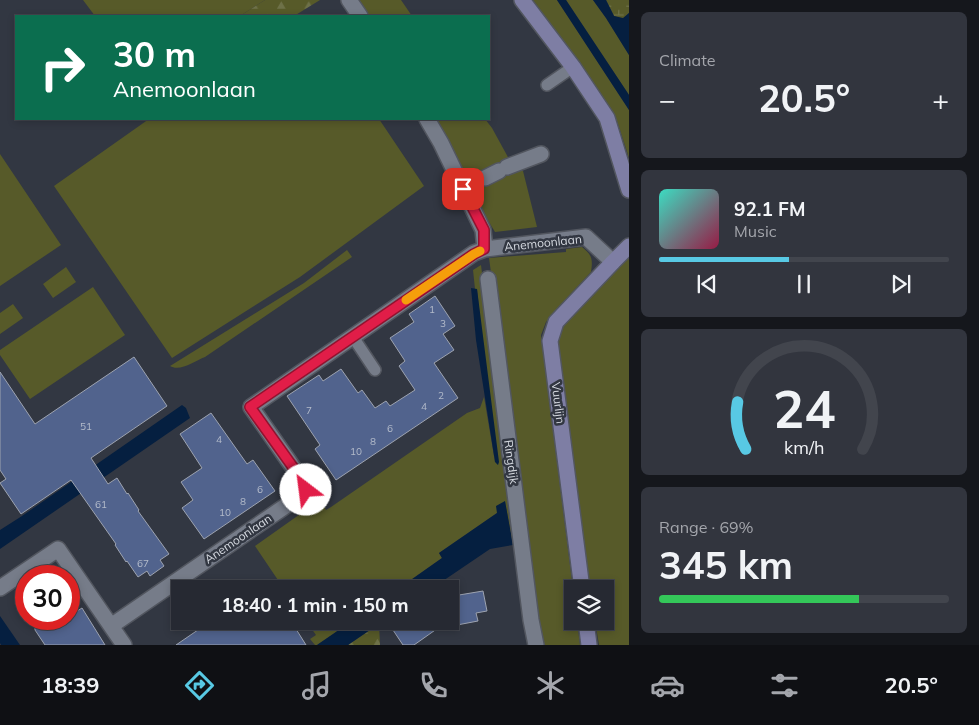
<!DOCTYPE html>
<meta charset="utf-8">
<style>
:root{--surface:#262932;--page:#32353e;--text:#f1f3f6;--muted:#a4a6ac;--line:#42454d;--accent:#58c9e4}
body{margin:0;font-family:Mulish,sans-serif;background:var(--page);color:var(--text);height:100vh;display:flex;flex-direction:column;font-size:19px;white-space:nowrap}
*{box-sizing:border-box;margin:0}
p{font-size:16px;color:var(--muted)}
.icon{flex:none;width:28px;height:28px;fill:none;stroke:currentColor;stroke-width:2;stroke-linecap:round;stroke-linejoin:round}
.map{position:relative;flex:1;overflow:hidden}
.sheet{display:flex;flex-direction:column;gap:12px;padding:12px;background:#15171c;width:350px}
.sheet>*{flex:none}
.hud{position:absolute;left:15px;top:15px;width:475px;height:105px;border-radius:0px;box-shadow:0 2px 8px #0003,0 0 0 1px var(--line);background:#0b6e4f;color:#fff;overflow:hidden}
.controls{position:absolute;left:564px;top:580px;display:grid;gap:10px}
.controls a{display:grid;place-items:center;width:50px;height:50px;border-radius:0px;background:var(--surface);box-shadow:0 2px 8px #0003,0 0 0 1px var(--line);font-size:25px}
.speed{position:absolute;left:15px;top:565px;display:flex;gap:10px;font-size:25px;font-weight:700;text-align:center}
.speed>*{display:grid;place-content:center;width:65px;height:65px;border-radius:50%;background:var(--surface);box-shadow:0 2px 8px #0003,0 0 0 1px var(--line);line-height:1}
.speed .limit{border:8px solid #d22;background:#fff;color:#111}
.pin{position:absolute;display:grid;place-items:center;width:42px;height:42px;color:#fff;margin:-21px;border-radius:10px;box-shadow:0 2px 8px #0006}
.me{position:absolute;width:55px;margin:-28px;rotate:330deg;stroke-linejoin:round;filter:drop-shadow(0 0 4px #0008)}
.turn{display:flex;align-items:center;gap:18px;height:105px;padding:0 15px;font-size:22px}
.turn .icon{width:65px;height:65px;stroke-width:2.5}
.turn b{display:block;font-size:35px;line-height:42px}
.big{font-size:38px;font-weight:700;line-height:1.1}
.sheet .widget{flex:1;display:flex;flex-direction:column;justify-content:center;gap:8px;min-width:0;padding:0 18px;border-radius:8px;background:var(--page)}
.sheet .dial{align-items:center;gap:0}
.dial svg{height:130px;overflow:visible;fill:none;stroke:var(--line);stroke-width:7;stroke-linecap:round;text-anchor:middle}
.dial text{fill:var(--text);stroke:none}
.song{display:flex;align-items:center;gap:15px}
.cover{width:60px;height:60px;border-radius:8px;background:linear-gradient(135deg,hsl(170 70% 55%),hsl(340 70% 35%))}
.played{height:5px;border-radius:2px;background:linear-gradient(90deg,var(--accent) 45%,var(--line) 45%)}
.keys{display:flex;justify-content:space-around;direction:ltr}
.heat{display:flex;justify-content:space-between;align-items:center;font-size:28px;direction:ltr}
.charge{height:8px;border-radius:4px;background:linear-gradient(90deg,#34c759 69%,var(--line) 0)}
.trip{position:absolute;left:171px;top:580px;width:288px;height:50px;border-radius:0px;background:var(--surface);box-shadow:0 2px 8px #0003,0 0 0 1px var(--line);font-weight:700;line-height:50px;text-align:center}
.menu{display:flex;height:80px;justify-content:space-around;align-items:center;background:#0f1014;color:var(--muted)}
.menu .icon{width:35px;height:35px}
.menu .current{color:var(--accent)}
.menu b{font-size:22px;color:var(--text)}
main{display:flex;flex:1;min-height:0}
.map>svg:first-child{display:block}
.grass{fill:#575a29}
.forest{fill:url(#forest-firs)}
.wetland{fill:url(#wetland-marsh)}
.water{fill:#051f40}
.building{fill:#51638d;stroke:#9da3b0}
.lines{fill:none;stroke-linecap:round;stroke-linejoin:round}
.lane-casing{stroke:#52565f;stroke-width:14}
.street-casing{stroke:#52565f;stroke-width:18}
.secondary-casing{stroke:#52565f;stroke-width:18}
.lane{stroke:#767c89;stroke-width:11}
.street{stroke:#767c89;stroke-width:15}
.secondary{stroke:#7e7ea4;stroke-width:15}
.route-casing{stroke:#92132f;stroke-width:12}
.route{stroke:#e11d48;stroke-width:9}
.slow{stroke:#f59e0b;stroke-width:9}
.labels{text-anchor:middle;stroke-width:5;stroke-linejoin:round;paint-order:stroke}
.number-label{font-size:10px;fill:#b3bbca}
.street-label{font-size:12px;fill:#d4d8df;stroke:#323742}
</style>
<main>
<div class="map">
<svg width="629" height="645" viewBox="0 0 629 645">
<defs>
<pattern id="forest-firs" width="22" height="20" patternUnits="userSpaceOnUse" patternTransform="scale(1.25)"><rect width="22" height="20" fill="#575a29"/><path d="M5 1l3.5 6h-7zM16 11l3.5 6h-7z" fill="#6e7148"/></pattern>
<pattern id="wetland-marsh" width="20" height="14" patternUnits="userSpaceOnUse" patternTransform="scale(1.25)"><rect width="20" height="14" fill="#575a29"/><path d="M1 5h8M5 5V1M11 12h8M15 12V8" fill="none" stroke="#6e7148"/></pattern>
</defs>
<rect width="100%" height="100%" fill="#323742"/>
<path class="grass" d="M83,0H265L240,16H95Z
M357,0H401L412,16H368Z
M533,0H557L629,110V158L617,121L606,102Z
M566,0H593L606,18L629,55V95Z
M149,119H379L424,186L300,277L172,358L54,186Z
M433,119H485L492,128L509,159L468,180Z
M0,154L61,245L0,286Z
M510,170L523,171L537,227L495,232L475,199L473,191Z
M582,247C592,255 593,259 591,272L552,314L546,322L541,335L573,589L572,621H577L580,645H542L489,258L566,252V249Z
M347,250L352,257L205,357C195,361 180,372 170,366L304,283Z
M629,256V645H599L595,621H605V589H590L573,476L558,342L559,335L565,324Z
M481,265L516,543L513,545L505,502L497,513L439,553L442,558L398,589H284L255,546L320,500L326,510L331,507L467,413L480,408L484,397L495,462L477,289H475L473,270Z
M66,267L76,282L53,298L43,284Z
M93,287L125,335L30,399L0,355V350Z
M13,304L23,318L0,334V313Z
M306,621H352L317,645H315L310,639L316,635Z"/>
<path class="forest" d="M265,0H320L294,16H240Z
M379,624L380,645H348Z"/>
<path class="wetland" d="M606,0H629V13L623,19L614,16Z"/>
<path class="water" d="M557,0H566L629,95V110Z
M593,0H606L614,16L623,18L629,13V55L606,18Z
M471,288L477,289L499,462L498,465L495,462L476,340Z
M182,405L186,408L190,418L0,549V530L22,516Z
M505,501L513,545L490,549L431,589H398L442,558L439,553L497,513L496,506Z
M0,616L20,645H1L0,643Z
M352,621H383L348,645H317Z"/>
<path class="building" d="M435,296L455,326L443,334L454,350L434,363L458,398L336,480L315,449L320,445L287,396L319,375L323,381L341,369L358,393L362,390L375,408L386,401L390,406L415,390L399,366L405,361L390,338L414,322L409,314Z
M134,357L167,406L91,458L108,484L117,478L127,494L128,493L139,510L138,511L169,554L160,560L164,566L150,576L147,571L138,577L127,561L126,562L115,545L116,544L71,480L21,514L0,483L6,479L0,470V372L35,424Z
M211,413L247,464L253,460L275,491L204,539L182,508L193,500L181,482L202,468L180,434Z
M483,591L487,611L476,613L478,621L457,625L453,596Z
M82,608L105,645H45L35,630V624L43,619H69V616Z
M211,621H291L306,645H176Z
M399,621H448L414,645H403L391,627Z"/>
<g class="lines">
<g class="lane-casing">
<path id="lane" d="M547,85L573,67
M353,337L375,370"/>
</g>
<g class="street-casing">
<path id="street" d="M349,0L360,16
M427,119L441,143L483,230L485,249
M507,167L541,154
M485,178L499,171
M488,279L531,620L536,645
M0,588L58,549L124,645
M111,626L287,505L306,490L295,470L251,407L474,253L485,249L586,237L613,262"/>
</g>
<g class="secondary-casing">
<path id="secondary" d="M522,0L573,67L607,118L629,190
M582,589L550,341L556,322L613,262L629,246
M586,621L589,645"/>
</g>
<use href="#lane" class="lane"/>
<use href="#street" class="street"/>
<use href="#secondary" class="secondary"/>
</g>
<g class="lines">
<g class="route-casing">
<path id="route" d="M306,490L295,470L250,407L474,254L484,249V230L463,189"/>
</g>
<use href="#route" class="route"/>
<path class="slow" d="M406,300L474,254L480,251"/>
</g>
<g class="labels">
<g class="number-label">
<text x="432" y="313">1</text>
<text x="443" y="327">3</text>
<text x="441" y="399">2</text>
<text x="424" y="410">4</text>
<text x="309" y="414">7</text>
<text x="86" y="430">51</text>
<text x="390" y="432">6</text>
<text x="219" y="443">4</text>
<text x="373" y="445">8</text>
<text x="356" y="455">10</text>
<text x="260" y="493">6</text>
<text x="243" y="505">8</text>
<text x="101" y="508">61</text>
<text x="225" y="516">10</text>
<text x="143" y="567">67</text>
</g>
<g class="street-label">
<text transform="translate(543 243) rotate(-6)" y="4">Anemoonlaan</text>
<text transform="translate(558 403) rotate(83)" y="4">Vuurlijn</text>
<text transform="translate(511 462) rotate(82)" y="4">Ringdijk</text>
<text transform="translate(238 539) rotate(-34)" y="4">Anemoonlaan</text>
</g>
</g>
</svg>
<div class="controls">
<a><svg class="icon" aria-label="layers" viewBox="0 0 24 24"><path d="M12 4l9 5-9 5-9-5zM3 14l9 5 9-5"/></svg></a>
</div>
<div class="speed"><div class="limit">30</div></div>
<div class="pin" style="left:463px;top:189px;background:#d93025"><svg class="icon" aria-label="arrive" viewBox="0 0 24 24"><path d="M6 21V4h12l-3 4 3 4H6"/></svg></div>
<svg class="me" style="left:306px;top:490px" viewBox="-20 -20 40 40"><circle r="19" fill="#fff"/><path d="M0-13L10 11 0 6-10 11z" fill="#e11d48"/></svg>
<div class="trip">18:40 · 1 min · 150 m</div>
<div class="hud">
<div class="turn"><svg class="icon" aria-label="right" viewBox="0 0 24 24"><path d="M7 20v-9h11M14 6l5 5-5 5"/></svg><div><b>30 m</b>Anemoonlaan</div></div>
</div>
</div>
<section class="sheet">
<div class="widget"><p>Climate</p>
<div class="heat"><a>−</a><b class="big">20.5°</b><a>+</a></div>
</div>
<div class="widget">
<div class="song"><i class="cover"></i><div><b>92.1 FM</b><p>Music</p></div></div>
<div class="played"></div>
<div class="keys"><svg class="icon" aria-label="previous" viewBox="0 0 24 24"><path d="M18 5L8 12l10 7zM5 5v14"/></svg><svg class="icon" aria-label="pause" viewBox="0 0 24 24"><path d="M8 5v14M16 5v14"/></svg><svg class="icon" aria-label="next" viewBox="0 0 24 24"><path d="M6 5l10 7-10 7zM19 5v14"/></svg></div>
</div>
<div class="widget dial"><svg viewBox="0 0 100 80">
<path d="M14 69A42 42 0 1 1 86 69"/>
<path d="M14 69A42 42 0 0 1 9 40" stroke="#58c9e4"/>
<text x="50" y="56" font-size="32" font-weight="700">24</text>
<text x="50" y="72" font-size="11">km/h</text>
</svg></div>
<div class="widget"><p>Range · 69%</p><b class="big">345 km</b><div class="charge"></div></div>
</section>
</main>
<nav class="menu">
<b>18:39</b>
<svg class="icon current" aria-label="directions" viewBox="0 0 24 24"><path d="M12 3l9 9-9 9-9-9zM9 14v-3h6M13 9l2 2-2 2"/></svg>
<svg class="icon" aria-label="music" viewBox="0 0 24 24"><path d="M9 18V5l10-2v13"/><circle cx="6" cy="18" r="3"/><circle cx="16" cy="16" r="3"/></svg>
<svg class="icon" aria-label="phone" viewBox="0 0 24 24"><path d="M5 4h4l2 5-3 2q2 4 5 5l2-3 5 2v4C11 20 4 13 5 4z"/></svg>
<svg class="icon" aria-label="climate" viewBox="0 0 24 24"><path d="M12 3v18M4 7l16 10M4 17L20 7"/></svg>
<svg class="icon" aria-label="car" viewBox="0 0 24 24"><path d="M5 17H2v-5l4-1 3-4h7l3 4 3 1v5h-3M9 17h6M6 11h13"/><circle cx="7" cy="17" r="2"/><circle cx="17" cy="17" r="2"/></svg>
<svg class="icon" aria-label="filters" viewBox="0 0 24 24"><path d="M4 7h16M4 17h16"/><circle cx="9" cy="7" r="2"/><circle cx="15" cy="17" r="2"/></svg>
<b>20.5°</b>
</nav>
